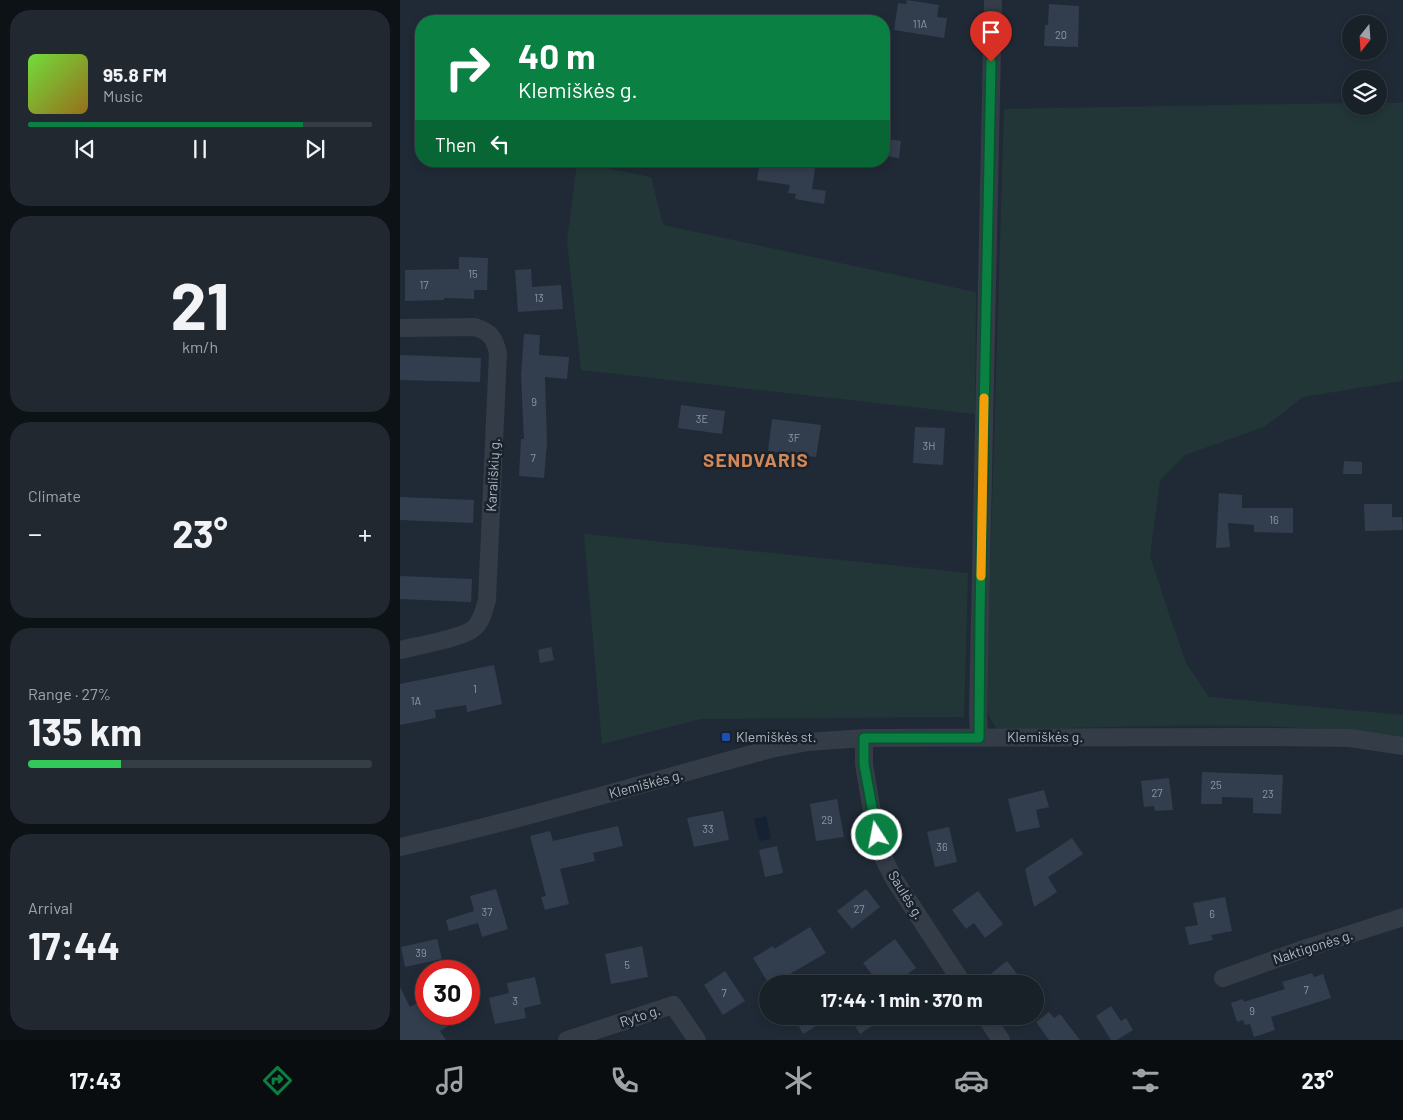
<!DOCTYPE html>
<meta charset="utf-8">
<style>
:root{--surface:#182028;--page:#212830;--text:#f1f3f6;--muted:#9fa3a8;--line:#363e45;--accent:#0b8043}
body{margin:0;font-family:Barlow,sans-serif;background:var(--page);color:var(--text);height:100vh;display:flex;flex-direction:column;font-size:19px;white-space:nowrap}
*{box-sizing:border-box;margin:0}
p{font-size:16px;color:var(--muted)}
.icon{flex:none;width:28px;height:28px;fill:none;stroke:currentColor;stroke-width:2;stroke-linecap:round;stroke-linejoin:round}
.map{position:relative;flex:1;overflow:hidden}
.drawer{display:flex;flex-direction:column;gap:10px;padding:10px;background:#0d1216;width:400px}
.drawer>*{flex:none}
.guide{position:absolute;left:15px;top:15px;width:475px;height:152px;border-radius:20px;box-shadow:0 2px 8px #0003,0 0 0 1px var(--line);background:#0b8043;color:#fff;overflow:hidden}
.needle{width:32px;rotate:197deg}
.fabs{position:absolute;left:942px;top:15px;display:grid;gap:10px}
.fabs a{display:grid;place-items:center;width:45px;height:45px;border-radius:50%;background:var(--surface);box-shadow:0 2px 8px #0003,0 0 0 1px var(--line);font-size:25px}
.speed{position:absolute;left:15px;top:960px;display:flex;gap:10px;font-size:25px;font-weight:700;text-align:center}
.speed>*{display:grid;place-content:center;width:65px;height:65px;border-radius:50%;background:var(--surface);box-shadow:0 2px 8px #0003,0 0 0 1px var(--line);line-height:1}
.speed .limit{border:8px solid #d22;background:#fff;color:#111}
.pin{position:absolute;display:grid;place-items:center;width:42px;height:42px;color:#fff;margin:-51px -21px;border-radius:50% 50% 50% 0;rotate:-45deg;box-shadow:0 0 5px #0007}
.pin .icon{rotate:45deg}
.me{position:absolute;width:55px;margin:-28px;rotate:349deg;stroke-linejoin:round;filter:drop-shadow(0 0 4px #0008)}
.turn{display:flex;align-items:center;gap:18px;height:105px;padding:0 20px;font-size:22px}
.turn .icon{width:65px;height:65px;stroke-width:2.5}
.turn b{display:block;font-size:35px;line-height:42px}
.then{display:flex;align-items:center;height:48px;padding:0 20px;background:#0003;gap:10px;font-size:19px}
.big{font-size:38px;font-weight:700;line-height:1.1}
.drawer .card{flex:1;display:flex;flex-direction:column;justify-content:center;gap:8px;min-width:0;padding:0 18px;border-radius:20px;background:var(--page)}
.drawer .dial{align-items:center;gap:0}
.dial b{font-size:65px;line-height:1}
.song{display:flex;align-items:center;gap:15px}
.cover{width:60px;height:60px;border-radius:8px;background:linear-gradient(135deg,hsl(100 70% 55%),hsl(40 70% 35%))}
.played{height:5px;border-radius:2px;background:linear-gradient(90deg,var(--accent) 80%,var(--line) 80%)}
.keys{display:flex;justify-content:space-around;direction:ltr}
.heat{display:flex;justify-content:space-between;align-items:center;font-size:28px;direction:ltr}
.charge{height:8px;border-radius:4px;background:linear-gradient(90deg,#34c759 27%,var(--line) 0)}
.trip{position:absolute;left:359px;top:975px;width:285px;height:50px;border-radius:25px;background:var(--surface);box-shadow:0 2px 8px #0003,0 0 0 1px var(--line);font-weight:700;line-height:50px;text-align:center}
.dock{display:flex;height:80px;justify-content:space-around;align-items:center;background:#0a0d10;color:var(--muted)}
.dock .icon{width:35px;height:35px}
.dock .on{color:var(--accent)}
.dock b{font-size:22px;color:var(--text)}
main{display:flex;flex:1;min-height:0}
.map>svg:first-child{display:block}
.green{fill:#223637}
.water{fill:#142233}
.building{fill:#323e4d}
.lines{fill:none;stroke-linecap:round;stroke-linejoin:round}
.minor{stroke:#333c47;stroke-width:18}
.route-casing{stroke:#07532c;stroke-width:12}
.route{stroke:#0b8043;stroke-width:9}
.slow{stroke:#f59e0b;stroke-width:9}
.transit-dot{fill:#1a4fb4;stroke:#19212b;stroke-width:2}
.labels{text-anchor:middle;stroke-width:5;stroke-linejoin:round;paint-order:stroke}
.number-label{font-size:11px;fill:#8c97a4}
.street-label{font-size:14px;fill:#adb7c4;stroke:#19212b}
.poi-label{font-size:14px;fill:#adb7c4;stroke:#19212b;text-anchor:start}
.district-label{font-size:19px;font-weight:bold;letter-spacing:1px;fill:#d1885a;stroke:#19212b}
</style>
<main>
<section class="drawer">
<div class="card">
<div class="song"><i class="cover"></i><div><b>95.8 FM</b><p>Music</p></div></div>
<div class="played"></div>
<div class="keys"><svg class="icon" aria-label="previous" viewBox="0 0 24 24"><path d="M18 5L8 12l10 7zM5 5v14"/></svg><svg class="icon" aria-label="pause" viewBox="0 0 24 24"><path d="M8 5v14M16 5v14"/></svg><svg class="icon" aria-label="next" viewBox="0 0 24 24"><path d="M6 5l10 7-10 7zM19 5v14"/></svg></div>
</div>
<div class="card dial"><b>21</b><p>km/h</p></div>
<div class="card"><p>Climate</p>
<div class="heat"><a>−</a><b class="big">23°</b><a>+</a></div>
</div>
<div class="card"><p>Range · 27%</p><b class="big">135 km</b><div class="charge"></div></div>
<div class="card"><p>Arrival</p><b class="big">17:44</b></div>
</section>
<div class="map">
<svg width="1003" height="1040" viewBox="0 0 1003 1040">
<rect width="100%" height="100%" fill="#202a36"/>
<path class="green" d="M951,103V106H979V103H1003V377L1001,381L903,397L864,427L785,455L760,480L750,556L768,611L786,663L809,697L1003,715V738C920,725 837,725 753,726C701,727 649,728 597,730L586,711L604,109Z
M177,162L251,177L263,225L576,292L575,414L181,370L167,241Z
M184,534L568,573L564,717L301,719L202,744Z"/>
<path class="water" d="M366,816L371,839L359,841L354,819Z"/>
<path class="building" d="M507,0L539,5L537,17L547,18L544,38L494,30L498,3L506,4Z
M649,4L679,6L678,47L644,46L645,25H648Z
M487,139L501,141L499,158L485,156Z
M360,161H416L412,189L426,191L424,204L395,199L396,194L388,193L390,185L357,180Z
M59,257L88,258L87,290H74V299L44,298V300L5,301V270L59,269Z
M131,269L132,287L161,285L163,309L118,312L115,270Z
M124,334L140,335L139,355L169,357L167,379L145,377L147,443L144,478L119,476L121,439H124L121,375Z
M0,355L81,358L80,382L0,380Z
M281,405L325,411L322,434L278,428Z
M372,419L421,425L416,457L368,451Z
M515,427L545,428L543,465L513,463Z
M944,461L962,462V474H943Z
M819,493L842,495V508H893V533L854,532V525L828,523L830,547L816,548Z
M0,497L74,500L73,523L0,520Z
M964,504H992V517H1002L1003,530L965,531Z
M0,576L72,579L71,602L0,599Z
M151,647L154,660L140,663L138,650Z
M94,665L102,704L67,712L66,705L35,710L36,718L0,725V684Z
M802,772L883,775L881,814L853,813V798L822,797V804H801Z
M769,778L773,810L755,811L754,806L744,807L741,781Z
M644,790L649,807L636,810L640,827L616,832L608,799Z
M437,799L444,837L416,841L410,804Z
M323,811L329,840L294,847L287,818Z
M218,826L223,846L193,853L195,861L160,869L169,904L145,910L141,897L146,896L130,836L150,831L153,841Z
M549,827L557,862L535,867L527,832Z
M672,838L683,854L648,877L657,892L634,907L625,869Z
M377,846L383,873L365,877L359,850Z
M96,889L108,929L82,937L78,923L49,931L46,920L74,911L70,896Z
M466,889L480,907L452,929L437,911Z
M578,891L603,924L585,938L574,923L566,929L552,910Z
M825,897L832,931L811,935L813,940L789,945L785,927L798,925L793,903Z
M410,927L426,953L390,974L396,984H369L353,958L373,946L374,949Z
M37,939L42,959L5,967L1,947Z
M495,939L516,968L494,984H479L463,963Z
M242,946L248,977L211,984L205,954Z
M607,961L625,984H594L588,976Z
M325,971L345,1001L323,1015L304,985Z
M912,973L914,977L923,974L931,998L871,1017L875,1030L854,1037L850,1024L845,1025L843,1020L837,1022L831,1003L843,999L844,1002L885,989L882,982Z
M135,977L141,1004L124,1008L126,1018L95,1024L89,998L109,993L107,983Z
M0,987L10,1007L26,998V1014H69L40,1031L46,1040H0Z
M711,1006L721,1021L726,1018L733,1030L717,1040H711L696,1016Z
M649,1012L654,1018L660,1014L680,1040H649L636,1022Z
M393,1016H433L403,1034Z
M449,1016H487L460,1034Z"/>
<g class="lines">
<path class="minor" d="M0,328L75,327C90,332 94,337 98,353L87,600C84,610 82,621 74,628C64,638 16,646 0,650
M464,738V764L471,806L477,835L483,857L494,879L563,984
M579,738L578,713L593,0
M0,847C125,819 248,782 371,749L408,742L464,738L866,737L950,738L1003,746
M823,978L904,949L1003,917
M585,1016L601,1040
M167,1040L273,1005L297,1040"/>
</g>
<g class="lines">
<g class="route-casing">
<path id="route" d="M477,835L464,764V738H579L580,615L591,62"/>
</g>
<use href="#route" class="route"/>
<path class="slow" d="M581,576L584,398"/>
</g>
<rect class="transit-dot" x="321" y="732" width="10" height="10" rx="2.5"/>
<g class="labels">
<g class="number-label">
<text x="520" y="28">11A</text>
<text x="661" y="39">20</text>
<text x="73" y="278">15</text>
<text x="24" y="289">17</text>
<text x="139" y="302">13</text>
<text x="134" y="406">9</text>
<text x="302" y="423">3E</text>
<text x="394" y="442">3F</text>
<text x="529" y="450">3H</text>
<text x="133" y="462">7</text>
<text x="874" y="524">16</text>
<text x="75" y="693">1</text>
<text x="16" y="705">1A</text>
<text x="816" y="789">25</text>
<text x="757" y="797">27</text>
<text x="868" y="798">23</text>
<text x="427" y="824">29</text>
<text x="308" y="833">33</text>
<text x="542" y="851">36</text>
<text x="459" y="913">27</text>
<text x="87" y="916">37</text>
<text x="812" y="918">6</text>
<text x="21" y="957">39</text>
<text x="227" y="969">5</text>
<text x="906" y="994">7</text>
<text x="324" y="997">7</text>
<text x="115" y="1005">3</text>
<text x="852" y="1015">9</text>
</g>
<g class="street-label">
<text transform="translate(93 475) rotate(-87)" y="5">Karališkių g.</text>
<text x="645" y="742">Klemiškės g.</text>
<text transform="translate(246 784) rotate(-15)" y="5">Klemiškės g.</text>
<text transform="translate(506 895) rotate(58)" y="5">Saulės g.</text>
<text transform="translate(913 947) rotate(-18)" y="5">Naktigonės g.</text>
<text transform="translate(240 1016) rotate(-18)" y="5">Ryto g.</text>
</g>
<g class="poi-label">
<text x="336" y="742">Klemiškės st.</text>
</g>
<g class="district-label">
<text x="356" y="467">SENDVARIS</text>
</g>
</g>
</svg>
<div class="fabs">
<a><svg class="needle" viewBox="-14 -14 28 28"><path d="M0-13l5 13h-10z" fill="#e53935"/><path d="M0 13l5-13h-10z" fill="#9fa3a8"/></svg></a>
<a><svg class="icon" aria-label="layers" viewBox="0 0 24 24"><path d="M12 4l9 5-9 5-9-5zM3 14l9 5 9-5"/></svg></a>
</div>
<div class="speed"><div class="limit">30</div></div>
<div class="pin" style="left:591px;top:62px;background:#d93025"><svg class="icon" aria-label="arrive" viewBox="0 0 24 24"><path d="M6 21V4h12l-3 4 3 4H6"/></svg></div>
<svg class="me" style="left:477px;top:835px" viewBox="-20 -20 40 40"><circle r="17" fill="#0b8043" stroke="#fff" stroke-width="3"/><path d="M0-11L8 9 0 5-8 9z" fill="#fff"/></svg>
<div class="trip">17:44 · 1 min · 370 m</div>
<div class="guide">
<div class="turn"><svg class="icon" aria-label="right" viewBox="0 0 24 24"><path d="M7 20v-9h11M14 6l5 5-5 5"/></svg><div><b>40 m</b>Klemiškės g.</div></div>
<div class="then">Then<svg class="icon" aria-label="left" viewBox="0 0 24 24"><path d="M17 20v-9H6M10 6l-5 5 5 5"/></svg></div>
</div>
</div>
</main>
<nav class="dock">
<b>17:43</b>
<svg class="icon on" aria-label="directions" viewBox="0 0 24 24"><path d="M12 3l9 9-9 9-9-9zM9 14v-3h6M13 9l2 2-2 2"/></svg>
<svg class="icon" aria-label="music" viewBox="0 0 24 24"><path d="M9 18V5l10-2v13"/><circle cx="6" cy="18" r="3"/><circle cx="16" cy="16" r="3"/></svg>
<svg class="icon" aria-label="phone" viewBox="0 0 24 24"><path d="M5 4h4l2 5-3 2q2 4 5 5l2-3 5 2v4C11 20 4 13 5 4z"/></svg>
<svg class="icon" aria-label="climate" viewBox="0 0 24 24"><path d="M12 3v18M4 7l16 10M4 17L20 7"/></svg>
<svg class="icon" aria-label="car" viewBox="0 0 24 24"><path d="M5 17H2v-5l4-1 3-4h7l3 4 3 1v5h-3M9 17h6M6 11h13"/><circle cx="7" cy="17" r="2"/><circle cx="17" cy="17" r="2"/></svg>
<svg class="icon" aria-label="filters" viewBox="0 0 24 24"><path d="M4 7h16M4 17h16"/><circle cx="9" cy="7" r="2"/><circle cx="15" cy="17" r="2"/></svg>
<b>23°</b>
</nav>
